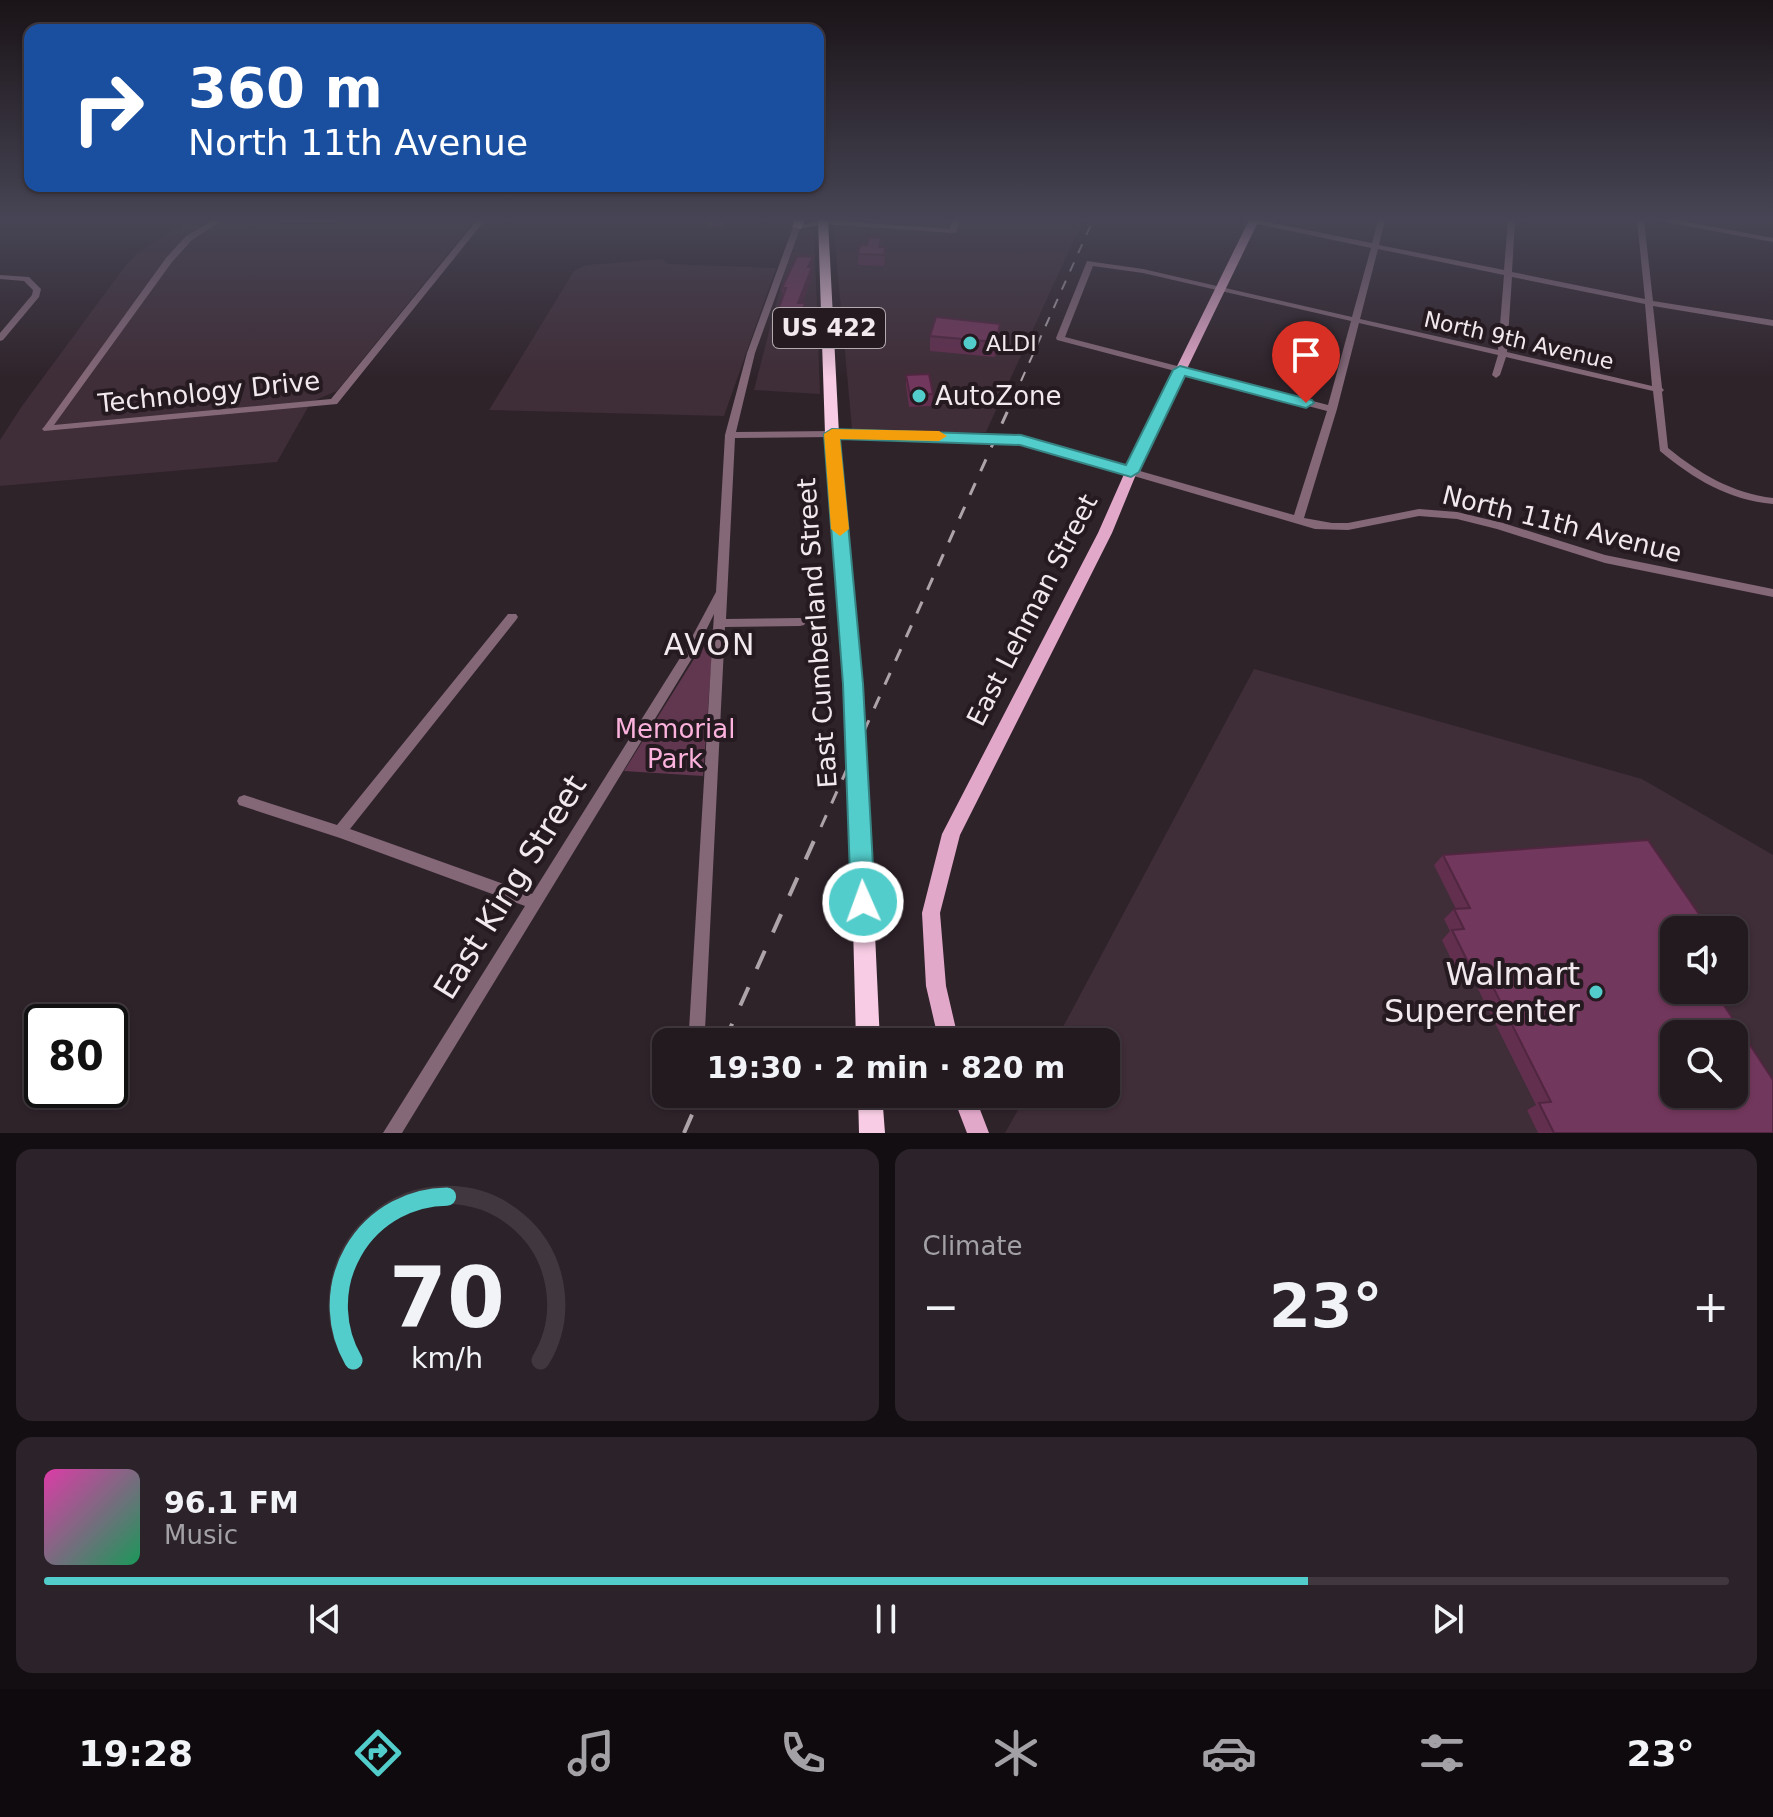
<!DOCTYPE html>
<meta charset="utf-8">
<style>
:root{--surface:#231a20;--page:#2b2329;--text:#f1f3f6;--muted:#a3a1a5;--line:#40383e;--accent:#53cdcb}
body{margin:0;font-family:"DejaVu Sans",sans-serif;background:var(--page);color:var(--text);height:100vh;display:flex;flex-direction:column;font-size:30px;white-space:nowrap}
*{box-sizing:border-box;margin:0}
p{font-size:26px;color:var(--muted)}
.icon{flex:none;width:44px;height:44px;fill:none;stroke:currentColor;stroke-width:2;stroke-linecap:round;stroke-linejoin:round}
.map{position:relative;height:1133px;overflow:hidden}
.sheet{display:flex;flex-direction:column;gap:16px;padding:16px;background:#130e12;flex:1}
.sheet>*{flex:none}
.hud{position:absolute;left:24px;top:24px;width:800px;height:168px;border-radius:16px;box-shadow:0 2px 6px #0004,0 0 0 2px var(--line);background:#1a4fa0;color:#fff;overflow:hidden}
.controls{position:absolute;left:1660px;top:916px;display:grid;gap:16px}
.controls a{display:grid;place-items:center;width:88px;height:88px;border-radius:16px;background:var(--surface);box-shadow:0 2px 6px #0004,0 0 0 2px var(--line);font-size:40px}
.speed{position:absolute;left:24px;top:1004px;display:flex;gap:16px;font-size:40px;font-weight:700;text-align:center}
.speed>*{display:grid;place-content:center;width:104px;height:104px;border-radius:50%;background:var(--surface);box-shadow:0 2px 6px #0004,0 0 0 2px var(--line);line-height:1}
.speed .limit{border:4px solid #111;border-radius:12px;background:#fff;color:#111}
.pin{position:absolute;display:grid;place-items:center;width:68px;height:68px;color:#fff;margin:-82px -34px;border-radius:50% 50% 50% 0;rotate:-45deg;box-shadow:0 0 8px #0007}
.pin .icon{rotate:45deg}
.me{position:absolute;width:88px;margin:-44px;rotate:358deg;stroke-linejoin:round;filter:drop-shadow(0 0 6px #0008)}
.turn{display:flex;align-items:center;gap:28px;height:168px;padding:0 32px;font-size:36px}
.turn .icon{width:104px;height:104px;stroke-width:2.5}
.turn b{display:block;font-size:56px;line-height:68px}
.big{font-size:60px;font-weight:700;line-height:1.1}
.sheet .tile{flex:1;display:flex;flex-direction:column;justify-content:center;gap:12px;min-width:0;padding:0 28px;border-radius:16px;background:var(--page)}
.sheet .dial{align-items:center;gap:0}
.dial svg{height:208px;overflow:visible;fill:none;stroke:var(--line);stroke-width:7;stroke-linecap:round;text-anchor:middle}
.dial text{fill:var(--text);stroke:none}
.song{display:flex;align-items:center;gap:24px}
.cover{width:96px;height:96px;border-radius:12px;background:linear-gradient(135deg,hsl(320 70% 55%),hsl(150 70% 35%))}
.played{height:8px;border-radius:4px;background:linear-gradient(90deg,var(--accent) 75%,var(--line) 75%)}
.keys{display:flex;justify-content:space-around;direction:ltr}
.heat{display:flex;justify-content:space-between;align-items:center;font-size:44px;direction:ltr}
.sheet .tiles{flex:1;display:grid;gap:16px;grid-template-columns:1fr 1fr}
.tile:last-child{grid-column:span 2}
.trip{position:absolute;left:652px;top:1028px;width:468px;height:80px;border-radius:16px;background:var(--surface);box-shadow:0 2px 6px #0004,0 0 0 2px var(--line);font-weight:700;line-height:80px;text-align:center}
.dock{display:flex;height:128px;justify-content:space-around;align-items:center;background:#0e0a0d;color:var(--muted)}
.dock .icon{width:56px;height:56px}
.dock .on{color:var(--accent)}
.dock b{font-size:36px;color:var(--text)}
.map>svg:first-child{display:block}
.built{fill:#3f2d37;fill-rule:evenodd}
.green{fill:#613750}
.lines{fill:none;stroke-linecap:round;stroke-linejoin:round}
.minor{fill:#846878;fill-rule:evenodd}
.major{fill:#e2a8ca;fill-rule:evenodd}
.highway{fill:#f7cce4;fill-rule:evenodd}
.rail-far2{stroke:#ada4a9;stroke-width:2;stroke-dasharray:10 10;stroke-linecap:butt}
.rail-far1{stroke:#ada4a9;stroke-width:3;stroke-dasharray:13 13;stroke-linecap:butt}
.rail{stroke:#ada4a9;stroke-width:4;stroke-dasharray:20 20;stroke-linecap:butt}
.highway-bridge-far1{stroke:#f7cce4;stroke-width:18}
.highway-bridge{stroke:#f7cce4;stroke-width:22}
.wall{fill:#622f4f}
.shaded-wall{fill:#502640}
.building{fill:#72375c;stroke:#502640;stroke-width:2;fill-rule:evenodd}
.route{fill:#53cdcb;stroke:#368584;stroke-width:2}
.slow{fill:#f59e0b}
.poi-dot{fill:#53cdcb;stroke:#251a20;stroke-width:3}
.labels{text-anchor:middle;stroke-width:8;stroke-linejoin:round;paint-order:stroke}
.far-street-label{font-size:22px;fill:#f1e9ed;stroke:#251a20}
.far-poi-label{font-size:22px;fill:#f1e9ed;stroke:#251a20;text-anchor:start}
.shield{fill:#251a20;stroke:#b4abb0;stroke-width:2}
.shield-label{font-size:24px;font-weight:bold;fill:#f1e9ed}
.street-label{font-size:26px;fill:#f1e9ed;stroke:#251a20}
.poi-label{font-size:26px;fill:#f1e9ed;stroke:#251a20;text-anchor:start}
.park-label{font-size:26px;fill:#fbb2dc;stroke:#251a20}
.quarter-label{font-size:30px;letter-spacing:2px;fill:#f1e9ed;stroke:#251a20}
.near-street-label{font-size:32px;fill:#f1e9ed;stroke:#251a20}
.near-poi-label{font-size:32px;fill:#f1e9ed;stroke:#251a20;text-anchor:end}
</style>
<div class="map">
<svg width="1773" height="1133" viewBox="0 0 1773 1133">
<rect width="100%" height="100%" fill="#2f232a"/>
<path class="built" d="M189,220H260L282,225L373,220H475L337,391L311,402L277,462L0,486V440L22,406L126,265L136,254Z
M833,220H1083L986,432H867L852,429Z
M814,228L820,394L754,390L785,269L801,231Z
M662,259L669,264L776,268L724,416L489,410L574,271L586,265Z
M1254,669L1642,779L1773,855V1133H1005L1027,1094H1106V1042H1055ZM1674,930H1734V990H1674ZM1674,1034H1734V1094H1674Z"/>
<path class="green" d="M714,627L703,776L624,771Z"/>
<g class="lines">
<path class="minor" d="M214,220H223L192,240L172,262L54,425L331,399L477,220H485L337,404L44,431L42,429L44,427L166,258L186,236Z
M277,220H342L338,222H281Z
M823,220L950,229L952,220H959L957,231L953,233L823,224L800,229L755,353L736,432L832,431L1021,437L1294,515L1327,411L1057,340L1056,338L1087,261L1143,269L1352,317L1371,248L1248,222L1245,220H1258L1372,243L1378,220H1385L1379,245L1504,270L1508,220H1515L1512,272L1645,299L1637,220H1644L1653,301L1773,320V326L1653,306L1662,388L1664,390L1662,392L1668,448C1700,474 1732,493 1773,498V504C1728,500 1694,479 1660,451L1653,391L1506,357L1500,375L1496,378L1492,375L1498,355L1359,323L1337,409L1304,518L1332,523H1348L1419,509L1457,512L1503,523L1605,555L1773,589V597L1605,563L1497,529L1457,519L1419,516L1348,530L1315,529L1021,443L832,437L735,438L726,619L800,618L804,619L806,622L804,625L800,626L725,627L705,1030L703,1036L697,1038L691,1036L689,1030L714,614L694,655L402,1133H383L525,906L340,838L239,805L237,801L239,797L244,795L337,825L508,614H516L518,617L516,620L350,829L532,894L685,650L716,592L725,435L747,353L793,227ZM1378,249L1504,275L1498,350L1360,319ZM1093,266L1143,273L1351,321L1328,405L1065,337ZM1512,277L1645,304L1652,386L1507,352Z
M1661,220H1676L1773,238V242L1665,222Z
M0,275L29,277L41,289L39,297L3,340L0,341V333L32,295L33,290L24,281L0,279Z"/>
<path class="major" d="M1249,220H1259L1137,472L1112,533L960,835L940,913L946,986L959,1042H939L926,986L922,913L942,834L1098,533L1125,472Z
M952,1094H974L989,1133H967Z"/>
<path class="highway" d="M795,220H805L801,229L792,227Z
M818,220H828L839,434L862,684L859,689L853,691L847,689L844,684L825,434Z
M861,838L868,840L871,847L880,1042H856L851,847L854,840Z
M858,1094H882L885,1133H859Z"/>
<path class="rail-far2" d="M1021,381L1093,220"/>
<path class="rail-far1" d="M821,827L1022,379"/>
<path class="rail" d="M724,1042L821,825
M684,1133L701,1094"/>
<path class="highway-bridge-far1" d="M853,684L860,827"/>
<path class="highway-bridge" d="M860,825L861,847"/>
</g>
<path class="wall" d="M705,220H727L723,227L706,226Z
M881,238V247L885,258L884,266L858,265V254L867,245Z
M813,267L812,270V277L802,303L805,313L801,324L778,323L777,313L783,297L782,288Z
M930,336L999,340L995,357L930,351Z
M906,375L933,394L932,406L909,407L906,386Z
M1443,855L1674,990H1731L1716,992L1773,1133H1538L1527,1110L1536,1105L1472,977L1460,978L1442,940L1450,931L1444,919L1454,909H1456L1434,865Z
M1734,966L1745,982L1734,988Z"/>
<path class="shaded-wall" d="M813,257L812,277L799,313L798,303L808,267Z
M805,303V313L801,324V314Z
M1000,324L999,340L995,357L996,342Z"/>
<path class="building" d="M869,237L881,238L879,247H885L884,255L858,254L860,245H867Z
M797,256L813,257L808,267H812L798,303H805L801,314L777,313L786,288H782Z
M936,317L1000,324L996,342L930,336Z
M929,374L933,394L910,395L906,375Z
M1648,840L1710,930H1674V990H1714L1773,1080V1133H1554L1539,1103L1551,1102L1483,967L1471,968L1452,930L1464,929L1454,909L1470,908L1443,855ZM1674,1034H1734V1094H1674Z
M1734,966L1745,982L1734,983Z"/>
<linearGradient id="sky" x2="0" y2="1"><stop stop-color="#1a1317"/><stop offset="0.58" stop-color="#474555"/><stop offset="1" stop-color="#474555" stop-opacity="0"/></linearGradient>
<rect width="1773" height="378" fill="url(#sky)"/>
<path class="route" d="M1180,366L1312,400L1314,403L1306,408L1185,376L1139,472L1131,477L1020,445L840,439L863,684L875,902L872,911L863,914L855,911L851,902L843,684L824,434L832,429L1021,435L1126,465L1173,370Z"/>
<path class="slow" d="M832,429L939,431L947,436L939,441L840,439L849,529L840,536L831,529L824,434Z"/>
<g class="poi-dot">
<circle cx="970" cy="343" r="8"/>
<circle cx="919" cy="396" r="8"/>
<circle cx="1596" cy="992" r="8"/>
</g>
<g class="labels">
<g class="far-street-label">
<text transform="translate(1519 340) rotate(13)" y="8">North 9th Avenue</text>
</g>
<g class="far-poi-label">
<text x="986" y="351">ALDI</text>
</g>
<rect class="shield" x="773" y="308" width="112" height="40" rx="6"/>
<g class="shield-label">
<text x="829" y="336">US 422</text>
</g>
<g class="street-label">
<text transform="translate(209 392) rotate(-6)" y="9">Technology Drive</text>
<text transform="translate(1562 524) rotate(14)" y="9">North 11th Avenue</text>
<text transform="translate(1032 610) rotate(-63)" y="9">East Lehman Street</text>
<text transform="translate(817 633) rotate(-94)" y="9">East Cumberland Street</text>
</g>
<g class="poi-label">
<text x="935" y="405">AutoZone</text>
</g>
<g class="park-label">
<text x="675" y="738">Memorial<tspan x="675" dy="30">Park</tspan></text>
</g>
<g class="quarter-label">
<text x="710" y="655">AVON</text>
</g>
<g class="near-street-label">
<text transform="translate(510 887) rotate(-58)" y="11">East King Street</text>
</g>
<g class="near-poi-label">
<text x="1580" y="985">Walmart<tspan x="1580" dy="37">Supercenter</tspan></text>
</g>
</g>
</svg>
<div class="controls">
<a><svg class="icon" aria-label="sound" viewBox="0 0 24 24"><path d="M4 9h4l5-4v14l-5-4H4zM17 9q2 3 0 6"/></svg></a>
<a><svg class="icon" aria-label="search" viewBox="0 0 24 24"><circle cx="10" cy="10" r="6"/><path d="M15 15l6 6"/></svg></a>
</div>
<div class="speed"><div class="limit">80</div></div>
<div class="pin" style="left:1306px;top:403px;background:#d93025"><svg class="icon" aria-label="arrive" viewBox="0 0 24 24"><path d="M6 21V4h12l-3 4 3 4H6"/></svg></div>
<svg class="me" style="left:863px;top:902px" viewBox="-20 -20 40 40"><circle r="17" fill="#53cdcb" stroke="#fff" stroke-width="3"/><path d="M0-11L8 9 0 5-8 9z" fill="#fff"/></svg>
<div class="trip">19:30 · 2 min · 820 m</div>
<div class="hud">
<div class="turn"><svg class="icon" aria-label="right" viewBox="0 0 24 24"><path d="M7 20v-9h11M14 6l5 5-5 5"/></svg><div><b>360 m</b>North 11th Avenue</div></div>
</div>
</div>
<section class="sheet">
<div class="tiles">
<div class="tile dial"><svg viewBox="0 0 100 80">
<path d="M14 69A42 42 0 1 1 86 69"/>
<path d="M14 69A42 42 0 0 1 50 6" stroke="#53cdcb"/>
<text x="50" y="56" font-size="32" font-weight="700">70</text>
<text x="50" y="72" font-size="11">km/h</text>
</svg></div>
<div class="tile"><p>Climate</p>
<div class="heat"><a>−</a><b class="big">23°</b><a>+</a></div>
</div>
<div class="tile">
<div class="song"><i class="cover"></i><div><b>96.1 FM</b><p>Music</p></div></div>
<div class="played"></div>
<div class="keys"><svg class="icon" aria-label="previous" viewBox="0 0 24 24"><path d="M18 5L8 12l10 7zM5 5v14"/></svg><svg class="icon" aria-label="pause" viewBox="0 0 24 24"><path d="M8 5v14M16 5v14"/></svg><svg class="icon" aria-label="next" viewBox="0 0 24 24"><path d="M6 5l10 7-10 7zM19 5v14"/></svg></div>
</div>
</div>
</section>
<nav class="dock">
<b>19:28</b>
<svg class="icon on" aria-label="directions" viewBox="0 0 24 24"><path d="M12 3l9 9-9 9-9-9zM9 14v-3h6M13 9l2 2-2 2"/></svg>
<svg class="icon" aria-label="music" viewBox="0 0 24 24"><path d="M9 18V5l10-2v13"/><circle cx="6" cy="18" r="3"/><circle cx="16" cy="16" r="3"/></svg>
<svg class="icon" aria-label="phone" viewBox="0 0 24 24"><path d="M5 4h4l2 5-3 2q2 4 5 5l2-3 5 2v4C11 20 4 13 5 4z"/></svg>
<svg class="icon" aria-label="climate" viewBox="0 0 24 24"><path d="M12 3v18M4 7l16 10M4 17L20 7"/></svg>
<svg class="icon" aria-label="car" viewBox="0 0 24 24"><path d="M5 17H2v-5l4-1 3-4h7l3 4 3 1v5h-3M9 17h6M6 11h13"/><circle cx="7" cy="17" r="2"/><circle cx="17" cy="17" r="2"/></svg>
<svg class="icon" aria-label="filters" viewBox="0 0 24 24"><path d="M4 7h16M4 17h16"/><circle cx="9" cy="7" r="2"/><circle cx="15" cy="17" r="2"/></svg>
<b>23°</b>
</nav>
